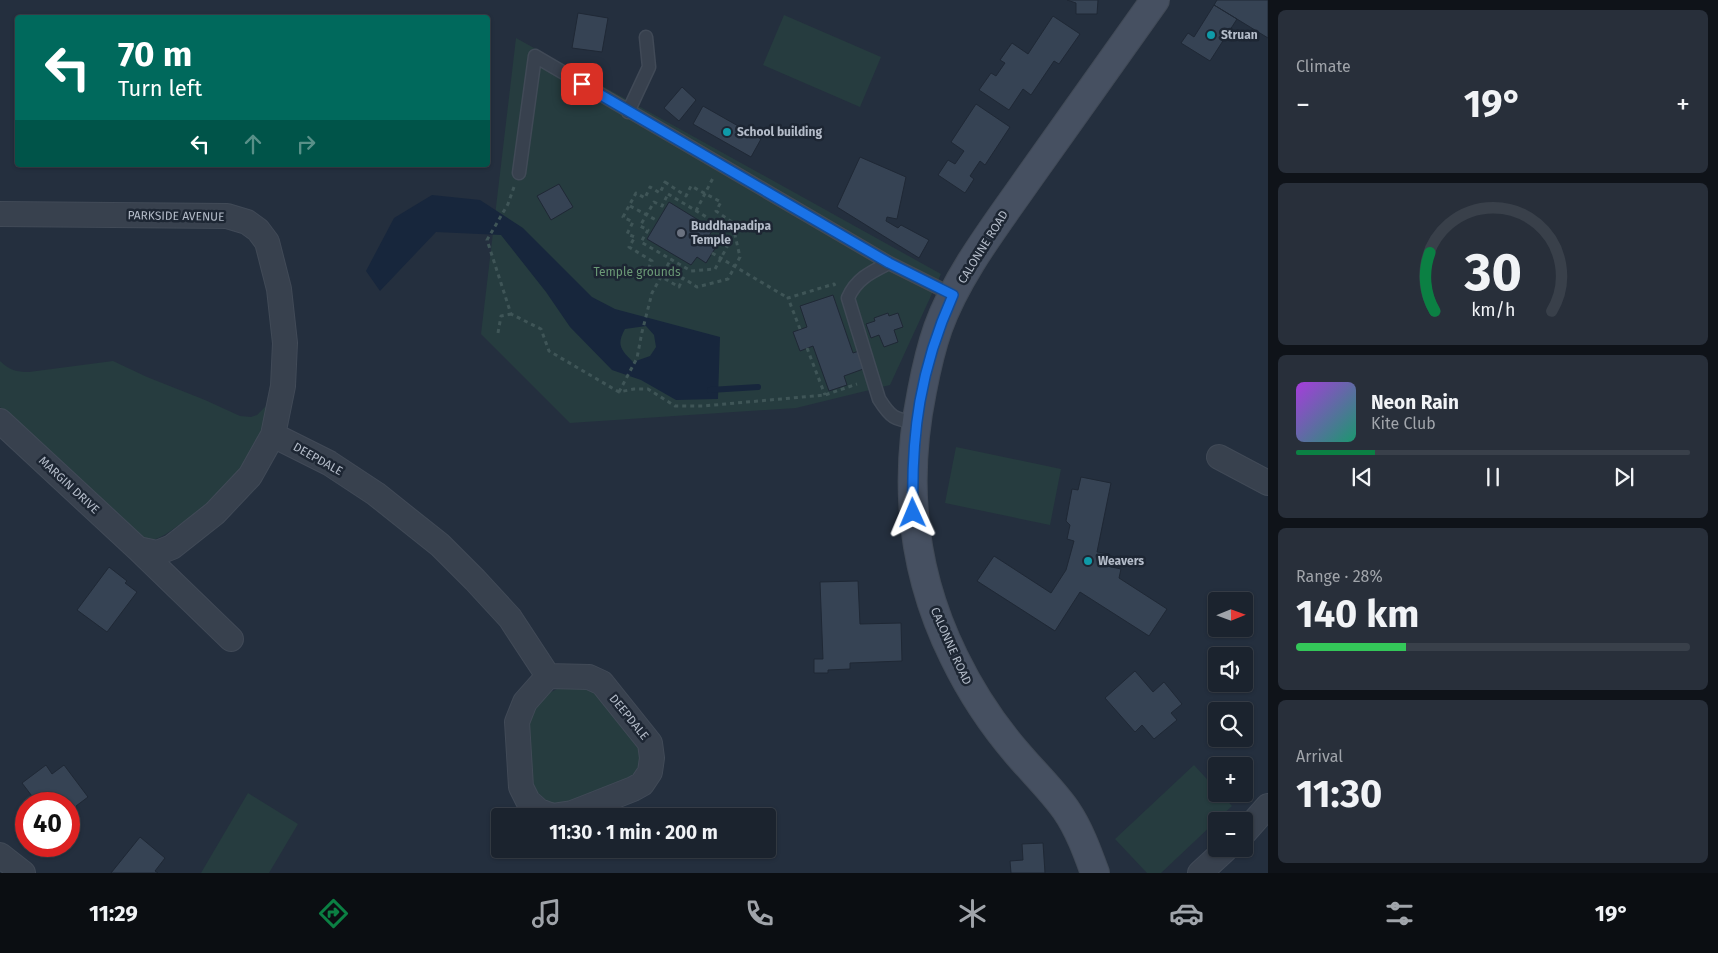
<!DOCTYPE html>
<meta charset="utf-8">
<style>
:root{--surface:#1b232e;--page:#282f3a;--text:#f1f3f6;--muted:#a0a4aa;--line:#39404a;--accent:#0b8043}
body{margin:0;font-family:"Fira Sans",sans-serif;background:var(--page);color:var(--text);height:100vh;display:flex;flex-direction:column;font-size:19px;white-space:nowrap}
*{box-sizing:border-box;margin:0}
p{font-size:16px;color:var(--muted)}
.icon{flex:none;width:28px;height:28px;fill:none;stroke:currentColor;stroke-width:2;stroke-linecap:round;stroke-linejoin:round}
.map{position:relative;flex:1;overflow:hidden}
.side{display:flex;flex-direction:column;gap:10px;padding:10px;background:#0f1319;width:450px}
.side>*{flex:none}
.guide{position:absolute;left:15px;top:15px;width:475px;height:152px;border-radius:5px;box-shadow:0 1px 4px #0004,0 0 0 1px var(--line);background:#00695c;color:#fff;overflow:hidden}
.needle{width:32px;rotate:89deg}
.buttons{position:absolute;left:1208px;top:592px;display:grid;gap:10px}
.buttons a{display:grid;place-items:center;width:45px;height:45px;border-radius:5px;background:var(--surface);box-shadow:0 1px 4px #0004,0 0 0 1px var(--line);font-size:25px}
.speed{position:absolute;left:15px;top:792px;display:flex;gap:10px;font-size:25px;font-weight:700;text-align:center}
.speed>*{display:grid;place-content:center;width:65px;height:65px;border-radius:50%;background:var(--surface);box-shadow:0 1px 4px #0004,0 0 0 1px var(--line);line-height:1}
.speed .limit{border:8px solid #d22;background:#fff;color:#111}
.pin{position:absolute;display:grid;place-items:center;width:42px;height:42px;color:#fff;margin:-21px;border-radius:10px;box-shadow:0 2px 8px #0006}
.me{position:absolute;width:55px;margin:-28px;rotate:359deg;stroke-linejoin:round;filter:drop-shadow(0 0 4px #0008)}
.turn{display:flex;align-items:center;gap:18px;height:105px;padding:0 20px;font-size:22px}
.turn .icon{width:65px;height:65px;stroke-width:2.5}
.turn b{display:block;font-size:35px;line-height:42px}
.lanes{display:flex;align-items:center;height:48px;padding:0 20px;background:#0003;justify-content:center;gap:25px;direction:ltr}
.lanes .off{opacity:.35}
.big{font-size:38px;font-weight:700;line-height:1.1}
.side .card{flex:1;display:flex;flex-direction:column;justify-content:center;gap:8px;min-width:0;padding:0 18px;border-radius:8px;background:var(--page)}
.side .dial{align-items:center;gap:0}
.dial svg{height:130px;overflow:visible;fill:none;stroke:var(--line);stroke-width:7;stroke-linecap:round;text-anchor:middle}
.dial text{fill:var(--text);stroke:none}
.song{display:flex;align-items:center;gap:15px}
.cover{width:60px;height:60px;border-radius:8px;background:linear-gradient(135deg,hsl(280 70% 55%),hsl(160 70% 35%))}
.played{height:5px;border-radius:2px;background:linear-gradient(90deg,var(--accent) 20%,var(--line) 20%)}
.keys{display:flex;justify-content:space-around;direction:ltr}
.heat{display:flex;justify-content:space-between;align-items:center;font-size:28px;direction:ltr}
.charge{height:8px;border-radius:4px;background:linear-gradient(90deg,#34c759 28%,var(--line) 0)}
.trip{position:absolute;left:491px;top:808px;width:285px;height:50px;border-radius:5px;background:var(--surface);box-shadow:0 1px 4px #0004,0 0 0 1px var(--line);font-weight:700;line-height:50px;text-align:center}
.menu{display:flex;height:80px;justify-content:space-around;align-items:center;background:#0b0e12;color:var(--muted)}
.menu .icon{width:35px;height:35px}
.menu .on{color:var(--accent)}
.menu b{font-size:22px;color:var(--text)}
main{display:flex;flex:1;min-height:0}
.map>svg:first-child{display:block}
.green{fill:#263c3f}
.water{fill:#17263c;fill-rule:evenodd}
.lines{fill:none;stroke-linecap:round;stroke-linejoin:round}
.stream{stroke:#17263c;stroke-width:6}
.building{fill:#364354;stroke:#1f2835}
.lane-casing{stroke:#414a57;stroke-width:15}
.street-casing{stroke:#414a57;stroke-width:26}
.secondary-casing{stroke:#414a57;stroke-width:30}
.path{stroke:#3f5557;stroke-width:3;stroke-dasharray:4 4;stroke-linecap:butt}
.lane{stroke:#38414e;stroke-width:12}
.street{stroke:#38414e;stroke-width:24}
.secondary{stroke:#465061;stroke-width:28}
.route-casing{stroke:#114b97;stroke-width:12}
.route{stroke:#1a73e8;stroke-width:9}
.culture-dot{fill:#0f9aa8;stroke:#1d2633;stroke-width:2}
.worship-dot{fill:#6b7280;stroke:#1d2633;stroke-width:2}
.labels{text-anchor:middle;stroke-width:5;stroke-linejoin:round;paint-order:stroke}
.poi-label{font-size:12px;font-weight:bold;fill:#b4bcc9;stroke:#1d2633;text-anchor:start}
.street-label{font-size:12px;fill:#b4bcc9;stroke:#1d2633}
.park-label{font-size:12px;fill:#6b9a76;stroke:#1d2633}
</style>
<main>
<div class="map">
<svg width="1268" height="873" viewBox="0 0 1268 873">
<rect width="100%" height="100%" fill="#242f3e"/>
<path class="green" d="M784,15L881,57L860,107L763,65Z
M516,38L941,274L890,385L796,408L570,423L481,334Z
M0,361C9,370 17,372 29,372L113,361L147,377L205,400L240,416L251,417L257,415L271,401C260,454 221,499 176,527C166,534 154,544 141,539C136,537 130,530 126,527L0,407Z
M956,447L1061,469L1050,525L945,503Z
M570,687L598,690L643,746L642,762L633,780L559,805L551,803L540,797L531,780L528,725L534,707L543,696L557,689Z
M1194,765L1216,789V794H1221L1232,806L1161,873H1147L1115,839Z
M248,793L298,824L269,873H201Z"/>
<path class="water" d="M432,195L480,200L523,228L592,297L615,309L720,337L718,399L676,400L641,380L612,370L570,327L546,292L501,235L436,232L380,291L366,271L394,218ZM646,326L654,335L656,347L650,356L633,362C621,350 616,345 625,329Z"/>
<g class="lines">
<path class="stream" d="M710,390L758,387"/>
</g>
<path class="building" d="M1067,0H1098L1097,14H1076V3Z
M1217,0H1268V38L1214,5Z
M1214,5L1237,19L1210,61L1181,43L1188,33L1194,37Z
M578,13L608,18L602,52L572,48Z
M1053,16L1080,34L1059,64L1054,61L1031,95L1023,89L1009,110L979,90L991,73L996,76L1005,63L1000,60L1012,43L1028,54Z
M682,87L696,100L679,121L664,108Z
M976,104L1010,127L985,165L980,161L970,176L974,179L965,193L938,175L948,160L955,164L964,151L951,142Z
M703,106L761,139L751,157L693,124Z
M860,157L906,177L897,219L887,217L886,221L898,228L901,225L929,240L919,258L837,207Z
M559,184L573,207L551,220L537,196Z
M669,202L713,229L709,236L719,242L706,263L697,257L691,265L647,239Z
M833,295L853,353L859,351L866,368L844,376L847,385L829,391L813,346L800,351L793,332L807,327L800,306Z
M888,313L889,316L898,313L903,327L894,330L898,342L884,347L879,335L871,338L866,324L875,321L874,318Z
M1081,477L1111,483L1097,552L1109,554L1107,566L1121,569L1119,578L1167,609L1149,636L1080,592L1055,631L977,581L994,556L1051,593L1066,570L1074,541L1067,539L1070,525L1066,521L1072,489L1078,490Z
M109,567L127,581L125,583L137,592L107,632L77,610Z
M858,581L860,624L901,623L902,661L850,663V669L828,670V673H814V659H823L820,582Z
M1135,671L1153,692L1164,682L1182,704L1171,713L1177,720L1154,739L1142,725L1135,732L1105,698Z
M46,765L52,774L64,765L88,797L76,806L77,808L69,814V804H38L22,783Z
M140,837L165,858L155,871L158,873H111Z
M1043,843L1045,873H1011L1010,861L1023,860L1022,844Z"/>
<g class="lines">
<g class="lane-casing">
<path id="lane" d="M628,112L649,67L646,37
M519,173L535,56L889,263L953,295
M889,263C871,272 856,279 848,298L879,399C891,418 894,419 916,423"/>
</g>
<g class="street-casing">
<path id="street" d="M0,214L227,216L247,222L258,230L267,242L279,289L285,343L283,386L273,435L250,476L215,513L172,547L157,553L138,549L0,421
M273,435L329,463L376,494L440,545L475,580L510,618L548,676
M1219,457L1268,483
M138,549L231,639
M548,676L589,677L602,683L650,743L652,758L650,772L642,784L633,789L590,806L572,813L552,816L539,811L528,801L521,787L517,722L525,702Z
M1244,833L1268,806
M0,855L23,873
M1200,873L1226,849"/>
</g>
<g class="secondary-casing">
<path id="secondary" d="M1095,873C1087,851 1079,829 1066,810C1052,790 1033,772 1017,753C992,724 971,692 954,657C912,572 903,484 922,391C926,370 931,348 938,328C957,275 996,225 1028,179C1070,119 1113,60 1155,0"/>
</g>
<path class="path" d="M665,182L686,196L691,186L721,202L716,211L732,222L740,257L728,279L697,287L683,278L679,287L648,269L652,261L629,247L635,237L627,234L633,222L623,217L636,193L645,198L650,187L660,193Z
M514,187L508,204L487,240L511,314L541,329L549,351L619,392L634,389H648L675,406H703L825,395L857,384
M668,194L718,224L727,247L715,269L691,271L641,242L648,230L640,226L654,202L662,206Z
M630,206L658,221
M696,211L713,178
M712,253L788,298
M800,329L788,298L834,284L835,286
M498,333L501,316L511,314
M807,348L825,395
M619,392L637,358L642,332L652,293L671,259"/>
<use href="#lane" class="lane"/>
<use href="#street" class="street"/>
<use href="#secondary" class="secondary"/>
</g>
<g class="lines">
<g class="route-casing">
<path id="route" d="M582,84L889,263L953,295C920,369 911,433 913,513"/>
</g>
<use href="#route" class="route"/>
</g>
<g class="culture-dot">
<circle cx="1211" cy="35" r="5"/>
<circle cx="727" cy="132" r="5"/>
<circle cx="1088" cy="561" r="5"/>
</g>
<circle class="worship-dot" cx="681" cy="233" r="5"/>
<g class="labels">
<g class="poi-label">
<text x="1221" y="39">Struan</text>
<text x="737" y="136">School building</text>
<text x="691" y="230">Buddhapadipa<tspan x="691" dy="14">Temple</tspan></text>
<text x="1098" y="565">Weavers</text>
</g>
<g class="street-label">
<text transform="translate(176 216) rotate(1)" y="4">PARKSIDE AVENUE</text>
<text transform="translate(983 247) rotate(-58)" y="4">CALONNE ROAD</text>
<text transform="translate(318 459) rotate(29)" y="4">DEEPDALE</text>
<text transform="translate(69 485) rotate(43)" y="4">MARGIN DRIVE</text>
<text transform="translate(951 646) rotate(66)" y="4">CALONNE ROAD</text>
<text transform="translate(629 717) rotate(51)" y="4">DEEPDALE</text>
</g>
<g class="park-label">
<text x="637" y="276">Temple grounds</text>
</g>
</g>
</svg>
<div class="buttons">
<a><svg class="needle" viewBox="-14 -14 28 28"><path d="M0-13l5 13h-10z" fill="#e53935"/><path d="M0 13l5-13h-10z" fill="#a0a4aa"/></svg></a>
<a><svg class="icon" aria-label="sound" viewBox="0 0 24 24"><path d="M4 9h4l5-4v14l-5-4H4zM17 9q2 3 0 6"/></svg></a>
<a><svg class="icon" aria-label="search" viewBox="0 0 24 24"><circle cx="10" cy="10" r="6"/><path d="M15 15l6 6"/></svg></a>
<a>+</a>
<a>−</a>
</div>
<div class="speed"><div class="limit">40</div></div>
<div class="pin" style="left:582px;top:84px;background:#d93025"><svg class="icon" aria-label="arrive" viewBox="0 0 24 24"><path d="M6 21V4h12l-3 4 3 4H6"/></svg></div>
<svg class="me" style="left:913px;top:513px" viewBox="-20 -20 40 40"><path d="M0-17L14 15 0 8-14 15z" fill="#1a73e8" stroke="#fff" stroke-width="4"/></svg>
<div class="trip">11:30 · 1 min · 200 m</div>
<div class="guide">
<div class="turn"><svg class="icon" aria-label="left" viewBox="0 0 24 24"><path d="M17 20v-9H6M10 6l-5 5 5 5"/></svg><div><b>70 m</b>Turn left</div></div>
<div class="lanes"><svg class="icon" aria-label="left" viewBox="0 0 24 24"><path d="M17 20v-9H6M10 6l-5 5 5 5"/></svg><svg class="icon off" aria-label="ahead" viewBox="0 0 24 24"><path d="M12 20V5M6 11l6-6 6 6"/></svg><svg class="icon off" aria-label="right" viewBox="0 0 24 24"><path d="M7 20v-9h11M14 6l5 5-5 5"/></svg></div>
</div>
</div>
<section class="side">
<div class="card"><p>Climate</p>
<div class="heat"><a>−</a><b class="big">19°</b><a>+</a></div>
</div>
<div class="card dial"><svg viewBox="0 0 100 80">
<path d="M14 69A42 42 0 1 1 86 69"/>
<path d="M14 69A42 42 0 0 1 11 33" stroke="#0b8043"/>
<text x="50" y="56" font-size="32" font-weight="700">30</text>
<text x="50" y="72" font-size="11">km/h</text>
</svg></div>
<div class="card">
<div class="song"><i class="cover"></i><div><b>Neon Rain</b><p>Kite Club</p></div></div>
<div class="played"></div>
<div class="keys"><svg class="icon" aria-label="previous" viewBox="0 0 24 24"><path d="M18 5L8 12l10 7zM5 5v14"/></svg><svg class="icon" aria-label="pause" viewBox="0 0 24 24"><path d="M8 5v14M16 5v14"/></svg><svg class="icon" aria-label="next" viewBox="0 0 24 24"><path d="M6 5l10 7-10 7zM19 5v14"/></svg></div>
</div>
<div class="card"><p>Range · 28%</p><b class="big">140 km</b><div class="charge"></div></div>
<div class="card"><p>Arrival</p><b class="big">11:30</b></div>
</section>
</main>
<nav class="menu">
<b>11:29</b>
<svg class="icon on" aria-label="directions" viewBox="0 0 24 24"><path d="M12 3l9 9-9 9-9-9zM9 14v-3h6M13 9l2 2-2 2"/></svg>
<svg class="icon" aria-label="music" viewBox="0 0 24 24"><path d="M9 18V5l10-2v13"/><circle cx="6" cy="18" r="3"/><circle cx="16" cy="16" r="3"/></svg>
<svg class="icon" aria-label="phone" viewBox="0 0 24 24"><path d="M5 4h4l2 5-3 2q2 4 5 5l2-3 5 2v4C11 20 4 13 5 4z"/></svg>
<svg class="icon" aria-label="climate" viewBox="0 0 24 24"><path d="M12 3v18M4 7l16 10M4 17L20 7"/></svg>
<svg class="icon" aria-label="car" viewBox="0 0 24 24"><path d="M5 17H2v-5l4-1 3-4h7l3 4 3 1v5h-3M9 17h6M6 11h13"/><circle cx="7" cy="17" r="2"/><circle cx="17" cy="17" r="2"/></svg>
<svg class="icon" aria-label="filters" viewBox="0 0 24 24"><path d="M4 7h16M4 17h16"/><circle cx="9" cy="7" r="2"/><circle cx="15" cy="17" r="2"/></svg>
<b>19°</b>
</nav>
